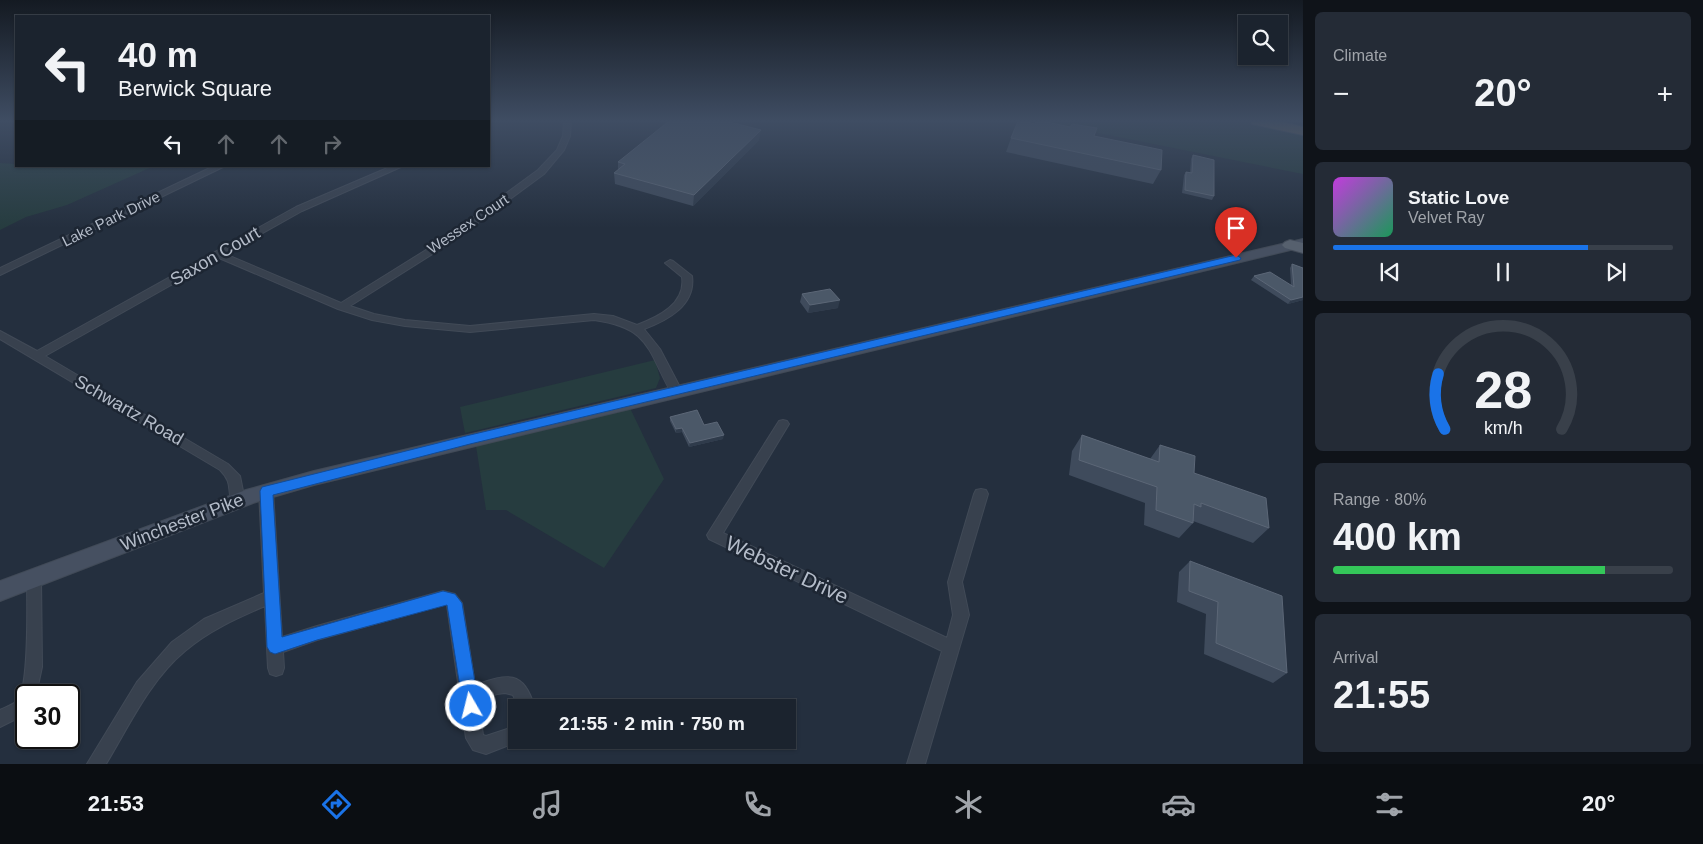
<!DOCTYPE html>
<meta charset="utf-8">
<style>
:root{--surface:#1b232e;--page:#242b36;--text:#f1f3f6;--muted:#a0a4aa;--line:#39404a;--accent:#1a73e8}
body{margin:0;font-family:Arial,sans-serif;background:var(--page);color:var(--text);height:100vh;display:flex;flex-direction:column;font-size:19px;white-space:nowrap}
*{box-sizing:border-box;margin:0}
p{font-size:16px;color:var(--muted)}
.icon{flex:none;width:28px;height:28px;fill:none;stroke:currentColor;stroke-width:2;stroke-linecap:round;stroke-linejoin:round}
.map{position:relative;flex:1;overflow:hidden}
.sheet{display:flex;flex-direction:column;gap:12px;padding:12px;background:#0f1319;width:400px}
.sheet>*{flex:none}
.top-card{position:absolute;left:15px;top:15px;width:475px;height:152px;border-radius:0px;box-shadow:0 1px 4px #0004,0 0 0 1px var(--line);background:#1b232e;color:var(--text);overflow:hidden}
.controls{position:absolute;left:1238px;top:15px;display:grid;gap:10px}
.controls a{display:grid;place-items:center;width:50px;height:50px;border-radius:0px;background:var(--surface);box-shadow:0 1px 4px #0004,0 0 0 1px var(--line);font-size:25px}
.speed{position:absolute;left:15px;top:684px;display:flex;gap:10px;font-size:25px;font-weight:700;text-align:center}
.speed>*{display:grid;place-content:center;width:65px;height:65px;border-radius:50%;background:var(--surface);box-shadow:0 1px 4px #0004,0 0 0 1px var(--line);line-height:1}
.speed .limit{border:2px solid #111;border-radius:8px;background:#fff;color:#111}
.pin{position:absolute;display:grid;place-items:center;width:42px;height:42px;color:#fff;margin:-51px -21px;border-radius:50% 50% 50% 0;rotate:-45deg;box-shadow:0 0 5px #0007}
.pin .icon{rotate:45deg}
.me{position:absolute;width:55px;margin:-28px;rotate:352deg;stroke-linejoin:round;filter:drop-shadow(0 0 4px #0008)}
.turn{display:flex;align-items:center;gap:18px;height:105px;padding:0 20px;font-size:22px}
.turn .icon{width:65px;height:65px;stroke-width:2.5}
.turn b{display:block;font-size:35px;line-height:42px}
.lanes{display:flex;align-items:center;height:48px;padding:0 20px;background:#0003;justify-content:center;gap:25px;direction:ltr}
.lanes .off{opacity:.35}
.big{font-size:38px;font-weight:700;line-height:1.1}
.sheet .tile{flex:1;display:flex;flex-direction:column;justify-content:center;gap:8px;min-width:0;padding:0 18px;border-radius:8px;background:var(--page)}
.sheet .dial{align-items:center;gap:0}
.dial svg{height:130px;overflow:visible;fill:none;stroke:var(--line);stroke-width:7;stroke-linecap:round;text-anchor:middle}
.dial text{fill:var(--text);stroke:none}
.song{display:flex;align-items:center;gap:15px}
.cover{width:60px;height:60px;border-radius:8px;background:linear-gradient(135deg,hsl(290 70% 55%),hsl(150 70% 35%))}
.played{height:5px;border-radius:2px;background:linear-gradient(90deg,var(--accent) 75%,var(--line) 75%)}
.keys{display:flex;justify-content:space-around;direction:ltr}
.heat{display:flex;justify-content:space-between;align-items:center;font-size:28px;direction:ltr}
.charge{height:8px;border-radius:4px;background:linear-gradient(90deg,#34c759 80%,var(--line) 0)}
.trip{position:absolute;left:508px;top:699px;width:288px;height:50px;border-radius:0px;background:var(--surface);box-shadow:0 1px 4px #0004,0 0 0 1px var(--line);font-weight:700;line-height:50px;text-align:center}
.tab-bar{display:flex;height:80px;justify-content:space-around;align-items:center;background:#0b0e12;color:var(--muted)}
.tab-bar .icon{width:35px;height:35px}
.tab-bar .current{color:var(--accent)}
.tab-bar b{font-size:22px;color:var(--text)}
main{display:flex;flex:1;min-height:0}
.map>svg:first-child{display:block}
.green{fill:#263c3f}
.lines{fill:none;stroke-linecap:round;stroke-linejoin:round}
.street-casing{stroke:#414a57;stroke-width:2}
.secondary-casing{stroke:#414a57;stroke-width:2}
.primary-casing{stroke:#414a57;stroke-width:2}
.highway-casing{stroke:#434c59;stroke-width:2}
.street{fill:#38414e;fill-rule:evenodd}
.secondary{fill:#465061;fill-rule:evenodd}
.primary{fill:#56606e;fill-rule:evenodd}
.highway{fill:#746855;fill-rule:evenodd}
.wall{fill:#3f4b5c}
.shaded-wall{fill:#2f3b4b}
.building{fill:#4b5868;stroke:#5c6777}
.route{fill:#1a73e8;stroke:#114b97}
.labels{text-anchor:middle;stroke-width:5;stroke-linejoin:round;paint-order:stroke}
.far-street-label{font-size:15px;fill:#b4bcc9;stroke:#1d2633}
.street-label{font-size:18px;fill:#b4bcc9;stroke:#1d2633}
.near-street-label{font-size:21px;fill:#b4bcc9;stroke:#1d2633}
</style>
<main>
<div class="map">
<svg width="1303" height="764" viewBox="0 0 1303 764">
<rect width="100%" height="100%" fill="#242f3e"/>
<path class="green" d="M1039,121H1250L1303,135V174Z
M0,163L16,164V166H154L67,205L26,217L0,230Z
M655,360L660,378L656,388L465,433L460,407Z
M630,408L664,479L604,568L506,510H486L476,446Z"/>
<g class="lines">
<g class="street-casing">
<path id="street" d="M564,121H571L570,136L564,150L544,174L453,241L350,306L374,314L405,320L470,326L594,314L613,316L637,325C658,317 686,304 682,277L665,263L670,260L673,261L692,276C696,305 668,320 644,329L660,349L682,391L680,394H672C647,350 651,328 594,320L470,332L405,326L372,320L338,309L219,258L45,356L228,464L240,476L245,501L243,505L238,506L233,505C226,490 234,484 220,470L0,339V331L37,351L296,207L392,166H403L302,211L225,254L341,303L447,237L538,170L557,150L563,136Z
M214,166H225L0,275V268Z
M783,420L787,421L789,424L723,533L947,638L953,615L948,582L974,494L976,490L981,489L986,490L988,494L962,582L969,615L925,764H907L942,651L709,539L707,535L779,421Z
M266,486L271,487L273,491L282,637L317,626L443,591L455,594L462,603L475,685C508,674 523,669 535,708H519L513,695L505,693L497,694L478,700L483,735L486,736L516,726V740H522L486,754L473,750L466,738L447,605H443L317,640L283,652L284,668L282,674L276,676L270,674L268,668L265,606C237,618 208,631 185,651C150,680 129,726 106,764H87L137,682L172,642L204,619L264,593L259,491L261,487Z
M34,572L39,573L41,578L42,667L36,695H26V714L0,727V710C5,707 13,705 17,701C30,689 27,599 27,578L29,573Z"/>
</g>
<g class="secondary-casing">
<path id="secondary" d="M1303,239V247L314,485L256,502L0,601V581L246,490L314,471Z"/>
</g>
<g class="primary-casing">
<path id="primary" d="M1290,240L1303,243V253L1285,248L1282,245L1285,242Z"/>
</g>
<g class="highway-casing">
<path id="highway" d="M1251,121H1278L1303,127V135L1252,124Z"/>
</g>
<use href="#street" class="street"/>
<use href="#secondary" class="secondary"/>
<use href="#primary" class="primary"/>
<use href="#highway" class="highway"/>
</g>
<path class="wall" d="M1094,136L1161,170L1153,184L1006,152L1011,138Z
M759,140L693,206L615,184L614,173L618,170V162Z
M1193,155L1214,196L1212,200L1182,193L1184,175L1186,172L1190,173L1191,159Z
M1292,264L1303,300L1288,304L1251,280L1254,276L1291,285L1290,268Z
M802,294L838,308L808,313L800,302Z
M670,417L723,439L689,447L682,432L676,433L670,421Z
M1082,435L1150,459L1160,445L1194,473L1269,528L1253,543L1193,521V523L1179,538L1144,525L1145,503L1069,475L1072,451Z
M1190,561L1287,673L1273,683L1204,654L1206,614L1177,602L1179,572Z"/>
<path class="shaded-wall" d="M761,130L759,140L693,206L694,195Z
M1303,297V300L1288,304L1291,300Z
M840,300L838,308L808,313L810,305Z
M682,428V432L676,433V429Z
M724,435L723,439L689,447L690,443Z"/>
<path class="building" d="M669,121H726L761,130L694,195L614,173L625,164L618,162Z
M1018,121H1024L1035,124L1036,121H1042L1070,127L1072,124L1097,128L1094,136L1162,150L1161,170L1011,138Z
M1193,155L1214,160V196L1185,190L1186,172L1192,173Z
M1292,264L1303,268V297L1291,300L1254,276L1270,272L1294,287Z
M830,289L840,300L810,305L802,294Z
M697,410L704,425L717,422L724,435L690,443L682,428L676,429L670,417Z
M1082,435L1159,462L1160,445L1195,456L1194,473L1266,498L1269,528L1201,503V507L1194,504L1193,523L1156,510L1157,487L1079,460Z
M1190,561L1282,596L1287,673L1216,643L1218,602L1189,591Z"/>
<linearGradient id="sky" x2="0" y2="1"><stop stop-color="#141a22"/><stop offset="0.53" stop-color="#3f4d63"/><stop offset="1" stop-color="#3f4d63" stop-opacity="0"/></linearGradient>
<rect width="1303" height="228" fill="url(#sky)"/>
<path class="route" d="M1236,255L1241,258L1240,260L470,444L273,495L282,637L443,591L455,594L462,603L479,706L477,712L471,714L465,712L463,706L447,605L317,640L275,654L270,652L267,647L260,491L262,487L470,435Z"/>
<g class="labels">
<g class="far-street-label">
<text transform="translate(111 219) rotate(-26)" y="5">Lake Park Drive</text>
<text transform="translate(468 224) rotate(-34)" y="5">Wessex Court</text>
</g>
<g class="street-label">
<text transform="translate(215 256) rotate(-30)" y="6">Saxon Court</text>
<text transform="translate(129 410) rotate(30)" y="6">Schwartz Road</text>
<text transform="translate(182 522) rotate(-21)" y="6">Winchester Pike</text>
</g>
<g class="near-street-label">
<text transform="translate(787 570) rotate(25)" y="7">Webster Drive</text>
</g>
</g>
</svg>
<div class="controls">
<a><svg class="icon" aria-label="search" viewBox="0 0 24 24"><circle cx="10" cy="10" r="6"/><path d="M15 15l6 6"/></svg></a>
</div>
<div class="speed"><div class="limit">30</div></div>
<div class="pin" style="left:1236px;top:258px;background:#d93025"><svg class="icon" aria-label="arrive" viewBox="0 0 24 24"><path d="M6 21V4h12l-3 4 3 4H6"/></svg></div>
<svg class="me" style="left:471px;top:706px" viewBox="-20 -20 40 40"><circle r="17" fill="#1a73e8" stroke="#fff" stroke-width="3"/><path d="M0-11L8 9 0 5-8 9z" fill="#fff"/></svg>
<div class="trip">21:55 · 2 min · 750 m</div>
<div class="top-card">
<div class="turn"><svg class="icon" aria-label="left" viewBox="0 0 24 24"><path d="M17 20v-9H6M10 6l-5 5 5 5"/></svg><div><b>40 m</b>Berwick Square</div></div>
<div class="lanes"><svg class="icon" aria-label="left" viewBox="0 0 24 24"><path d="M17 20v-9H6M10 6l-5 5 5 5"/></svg><svg class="icon off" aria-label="ahead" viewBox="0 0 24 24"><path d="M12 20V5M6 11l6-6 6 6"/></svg><svg class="icon off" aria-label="ahead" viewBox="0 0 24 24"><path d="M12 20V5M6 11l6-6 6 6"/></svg><svg class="icon off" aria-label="right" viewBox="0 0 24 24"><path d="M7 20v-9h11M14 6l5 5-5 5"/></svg></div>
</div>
</div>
<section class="sheet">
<div class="tile"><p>Climate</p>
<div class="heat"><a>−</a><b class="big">20°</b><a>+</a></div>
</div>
<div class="tile">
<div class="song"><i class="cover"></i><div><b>Static Love</b><p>Velvet Ray</p></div></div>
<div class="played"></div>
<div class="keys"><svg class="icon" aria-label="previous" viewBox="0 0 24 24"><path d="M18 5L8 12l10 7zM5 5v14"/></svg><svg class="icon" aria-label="pause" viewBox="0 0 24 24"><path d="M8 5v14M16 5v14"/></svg><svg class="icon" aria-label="next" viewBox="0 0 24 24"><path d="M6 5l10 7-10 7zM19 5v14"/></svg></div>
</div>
<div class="tile dial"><svg viewBox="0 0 100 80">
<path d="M14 69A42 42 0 1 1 86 69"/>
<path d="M14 69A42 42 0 0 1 10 35" stroke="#1a73e8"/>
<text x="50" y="56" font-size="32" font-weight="700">28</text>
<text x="50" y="72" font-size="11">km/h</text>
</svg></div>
<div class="tile"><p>Range · 80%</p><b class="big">400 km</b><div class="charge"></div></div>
<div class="tile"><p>Arrival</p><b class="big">21:55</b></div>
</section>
</main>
<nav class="tab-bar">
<b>21:53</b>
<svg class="icon current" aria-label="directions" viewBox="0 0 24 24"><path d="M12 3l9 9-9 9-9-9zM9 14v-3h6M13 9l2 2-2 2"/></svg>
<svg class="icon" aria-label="music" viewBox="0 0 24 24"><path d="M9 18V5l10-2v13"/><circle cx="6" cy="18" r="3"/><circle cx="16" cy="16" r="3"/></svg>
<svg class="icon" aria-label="phone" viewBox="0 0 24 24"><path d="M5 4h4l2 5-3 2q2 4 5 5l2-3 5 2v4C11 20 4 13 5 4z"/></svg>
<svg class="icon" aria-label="climate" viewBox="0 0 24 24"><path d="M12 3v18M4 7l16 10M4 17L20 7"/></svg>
<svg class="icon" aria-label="car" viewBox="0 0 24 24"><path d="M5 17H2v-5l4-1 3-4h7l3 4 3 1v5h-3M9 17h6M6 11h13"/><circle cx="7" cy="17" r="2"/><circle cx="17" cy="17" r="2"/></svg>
<svg class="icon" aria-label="filters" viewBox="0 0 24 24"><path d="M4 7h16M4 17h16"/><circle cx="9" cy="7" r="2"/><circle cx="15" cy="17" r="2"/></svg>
<b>20°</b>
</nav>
